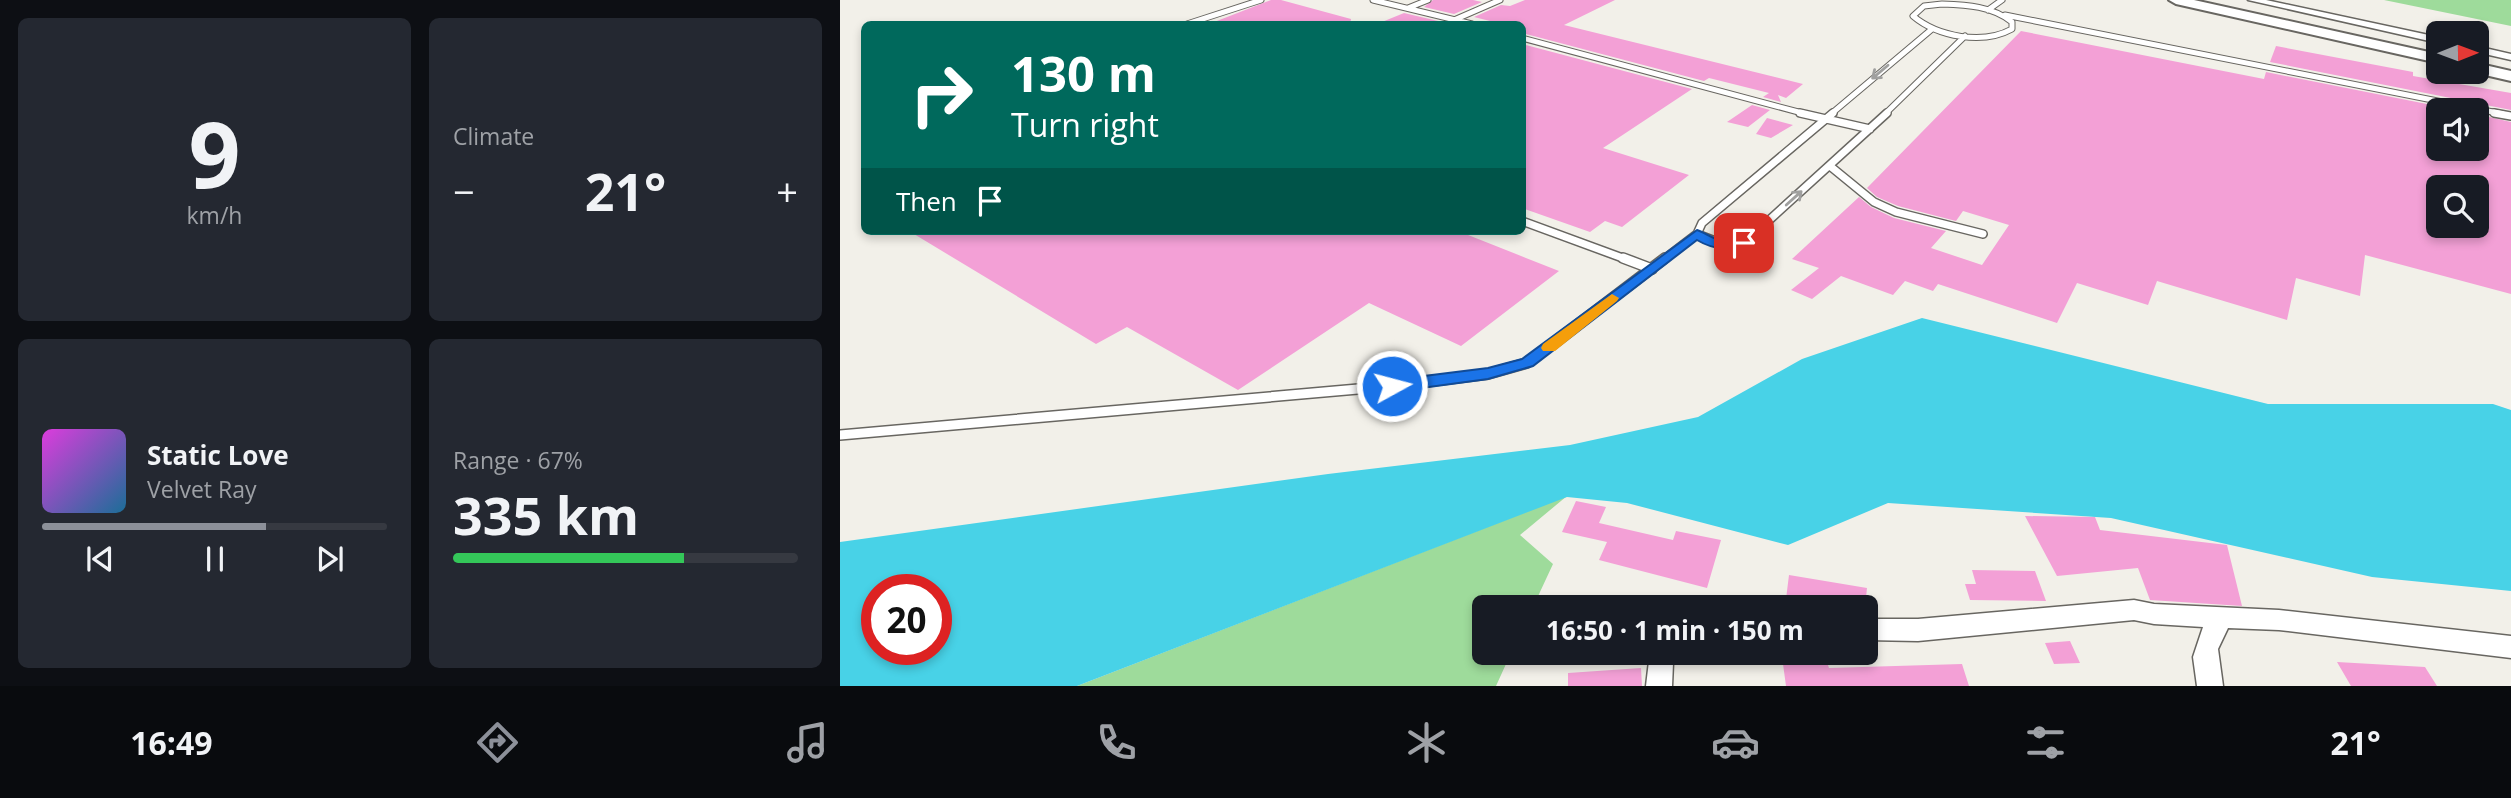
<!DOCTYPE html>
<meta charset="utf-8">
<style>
:root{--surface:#171b24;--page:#242831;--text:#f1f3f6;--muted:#9ea1a6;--line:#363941;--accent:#8c9099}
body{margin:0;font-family:"Open Sans",sans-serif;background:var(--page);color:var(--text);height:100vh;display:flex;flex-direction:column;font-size:26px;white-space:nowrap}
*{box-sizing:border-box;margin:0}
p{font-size:23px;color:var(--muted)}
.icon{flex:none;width:38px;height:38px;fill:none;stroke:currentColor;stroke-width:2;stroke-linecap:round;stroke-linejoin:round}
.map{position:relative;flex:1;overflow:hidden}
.side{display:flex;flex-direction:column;gap:18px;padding:18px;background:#0d0f14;width:840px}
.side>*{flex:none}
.banner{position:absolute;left:21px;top:21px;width:665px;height:214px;border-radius:10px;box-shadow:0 4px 10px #0003;background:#00695c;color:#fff;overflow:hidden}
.needle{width:46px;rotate:89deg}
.tools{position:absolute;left:1586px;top:21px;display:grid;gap:14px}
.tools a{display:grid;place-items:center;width:63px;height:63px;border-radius:10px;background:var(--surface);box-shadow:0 4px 10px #0003;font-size:35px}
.speed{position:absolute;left:21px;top:574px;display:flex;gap:14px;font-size:35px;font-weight:700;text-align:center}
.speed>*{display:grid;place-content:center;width:91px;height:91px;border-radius:50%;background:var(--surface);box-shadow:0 4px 10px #0003;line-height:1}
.speed .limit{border:10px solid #d22;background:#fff;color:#111}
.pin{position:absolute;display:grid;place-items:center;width:60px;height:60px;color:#fff;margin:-30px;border-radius:14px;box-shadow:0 4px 10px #0006}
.me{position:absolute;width:77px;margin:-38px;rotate:83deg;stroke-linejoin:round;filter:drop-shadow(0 0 5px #0008)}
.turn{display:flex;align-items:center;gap:24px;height:147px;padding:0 35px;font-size:32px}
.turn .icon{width:91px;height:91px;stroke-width:2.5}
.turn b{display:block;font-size:49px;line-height:60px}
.then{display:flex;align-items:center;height:66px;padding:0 35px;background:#0003;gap:14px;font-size:26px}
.big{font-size:52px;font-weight:700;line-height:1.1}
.side .widget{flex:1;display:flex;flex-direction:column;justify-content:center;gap:10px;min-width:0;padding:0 24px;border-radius:10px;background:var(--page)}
.side .dial{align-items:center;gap:0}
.dial b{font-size:91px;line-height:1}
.song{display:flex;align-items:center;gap:21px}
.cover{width:84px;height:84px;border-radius:10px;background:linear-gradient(135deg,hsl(300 70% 55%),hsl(200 70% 35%))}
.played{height:7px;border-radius:4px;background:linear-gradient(90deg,var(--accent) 65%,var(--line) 65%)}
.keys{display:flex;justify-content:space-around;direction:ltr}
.heat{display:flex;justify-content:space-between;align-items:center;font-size:38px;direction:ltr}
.charge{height:10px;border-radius:5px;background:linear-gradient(90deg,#34c759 67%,var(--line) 0)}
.side .tiles{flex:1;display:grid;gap:18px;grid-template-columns:repeat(2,1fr)}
.trip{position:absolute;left:632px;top:595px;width:406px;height:70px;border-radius:10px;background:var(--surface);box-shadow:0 4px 10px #0003;font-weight:700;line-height:70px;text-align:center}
.dock{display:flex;height:112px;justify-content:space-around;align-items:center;background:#090b0e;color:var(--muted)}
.dock .icon{width:49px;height:49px}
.dock .selected{color:var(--accent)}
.dock b{font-size:32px;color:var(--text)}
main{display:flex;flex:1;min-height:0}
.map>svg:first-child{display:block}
.green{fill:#9edb9b}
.water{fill:#48d2e7;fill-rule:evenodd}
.building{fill:#f3a0d6;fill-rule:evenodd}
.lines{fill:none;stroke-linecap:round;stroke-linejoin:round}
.lane-far2-casing{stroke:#686661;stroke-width:7}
.lane-far1-casing{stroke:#686661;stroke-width:10}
.lane-casing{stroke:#686661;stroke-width:12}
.street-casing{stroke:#686661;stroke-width:3}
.secondary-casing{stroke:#686661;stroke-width:4}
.lane-far2{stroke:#fff;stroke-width:5}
.lane-far1{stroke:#fff;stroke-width:7}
.lane{stroke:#fff;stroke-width:9}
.street{fill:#fff;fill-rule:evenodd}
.secondary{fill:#fff;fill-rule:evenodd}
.oneway{stroke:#a0a09f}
.route{fill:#1a73e8;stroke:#114b97;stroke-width:2}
.slow{fill:#f59e0b}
</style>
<main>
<section class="side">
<div class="tiles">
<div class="widget dial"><b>9</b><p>km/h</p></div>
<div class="widget"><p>Climate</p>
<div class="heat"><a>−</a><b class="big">21°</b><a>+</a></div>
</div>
<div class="widget">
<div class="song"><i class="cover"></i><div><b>Static Love</b><p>Velvet Ray</p></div></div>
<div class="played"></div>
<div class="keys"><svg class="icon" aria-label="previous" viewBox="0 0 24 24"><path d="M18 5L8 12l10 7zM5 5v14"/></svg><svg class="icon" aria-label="pause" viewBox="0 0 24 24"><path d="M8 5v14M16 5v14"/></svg><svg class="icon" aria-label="next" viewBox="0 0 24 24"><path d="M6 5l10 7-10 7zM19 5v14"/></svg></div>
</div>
<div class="widget"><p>Range · 67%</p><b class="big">335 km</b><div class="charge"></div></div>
</div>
</section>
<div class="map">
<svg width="1671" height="686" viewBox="0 0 1671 686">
<rect width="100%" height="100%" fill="#f2f0e9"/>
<path class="green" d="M1544,0H1671V26Z
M727,496L680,535L713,564L693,607H644V653H671L656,686H237Z"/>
<path class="water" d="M1082,318L1428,404H1653L1671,410V591L1532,577L1271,518L1048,503L948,545L787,503L727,497L237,686H0V542L488,474L730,445L858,417L962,359ZM37,590H96V649H37Z"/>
<path class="building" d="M431,0H441L511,19L510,24H369Z
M593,0H633L642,2L614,14L584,7Z
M685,0H775L724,25L963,84L946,98L938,95L941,102L923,97L929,93L869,78L864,81L682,33V24H662L634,17L661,5L670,6Z
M564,13L611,24H537Z
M1181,31L1424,79L1426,72L1617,110H1598V149H1636V114L1671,122V294L1525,255L1520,296L1456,278L1447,320L1317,281L1308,305L1237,283L1217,323L1098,284L1093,291L1065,281L1053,295L1001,276L972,299L951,290L979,268L952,259L1019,197L1031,207L1054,218L1106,231L1091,248L1142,265L1169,225L1123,211L1116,221L1058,206L1037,197L1027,188ZM1598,187H1636V226H1598Z
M682,44L852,89L763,148L849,175L782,227L765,221L750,232L682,208Z
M1436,46L1573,72V76L1671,93V110L1430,62Z
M912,105L930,110L908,127L887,122Z
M927,118L953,125L931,138L916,134Z
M69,231H618L719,271L621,346L529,303L398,390L287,327L256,344Z
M736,501L766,507L759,523L833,540L836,531L881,540L867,588L759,560L767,542L722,532Z
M1185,516L1255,517L1260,530L1387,545L1402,606L1310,600L1298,568L1217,576Z
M1132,570L1195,571L1206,601L1130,600L1125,584H1136Z
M949,575L1027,588L1025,607H945Z
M1230,641L1240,663L1214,664L1205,643Z
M987,662L989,668L1122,664L1129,686H946L943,664Z
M1497,662L1585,667L1597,686H1511Z
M801,668L802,686H728V673Z"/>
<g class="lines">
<g class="lane-far2-casing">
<path id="lane-far2" d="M533,0L632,24
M1102,4C1127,5 1152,6 1172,22V29C1143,45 1098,37 1073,16L1084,6Z
M568,8L588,0
M1148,10L1162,0
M1165,15L1663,114
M614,20L660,0
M347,24L421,0
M682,38L966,114
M991,114L1092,29
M1045,114L1125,36"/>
</g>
<g class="lane-far1-casing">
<path id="lane-far1" d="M960,113L1030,129
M1654,113L1671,116
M990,166L1034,202L1056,212L1143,234
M682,221L788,260
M857,234L880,243H904L1047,113
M823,260L857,234L862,223L993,113"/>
</g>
<g class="lane-casing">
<path id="lane" d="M783,258L812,269
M0,435L552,386L648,374L687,363L825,258"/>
</g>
<g class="street-casing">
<path id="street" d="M1408,0H1426L1598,37V43Z
M1636,46L1671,54V60L1636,52Z
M1294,600L1314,604L1439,610L1671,636V658L1439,630L1388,628L1378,649L1383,686H1357L1353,657L1363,627L1314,624L1294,620L1078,641L1026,640V619H1078Z
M812,653H838L833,663L832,686H806L809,661Z"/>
</g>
<g class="secondary-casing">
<path id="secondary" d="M1329,0H1354L1598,54V63L1336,4Z
M1636,63L1671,71V81L1632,72H1636Z"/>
</g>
<use href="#lane-far2" class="lane-far2"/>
<use href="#lane-far1" class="lane-far1"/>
<use href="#lane" class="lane"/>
<use href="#street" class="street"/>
<use href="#secondary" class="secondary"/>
</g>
<defs><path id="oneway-shaft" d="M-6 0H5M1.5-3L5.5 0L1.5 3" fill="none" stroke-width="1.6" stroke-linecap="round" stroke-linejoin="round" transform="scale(1.75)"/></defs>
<g class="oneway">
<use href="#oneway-shaft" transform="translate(1040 72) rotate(140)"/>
<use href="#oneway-shaft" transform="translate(954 198) rotate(-42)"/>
</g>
<path class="route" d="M857,230C866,233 874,240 884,241C894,242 903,236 911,243C897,254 872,249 857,240L693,366L648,379L552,392L544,386L552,380L648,368L682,359Z"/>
<path class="slow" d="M772,294L779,298L777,301L715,351H703L701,348L703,344Z"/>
</svg>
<div class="tools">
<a><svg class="needle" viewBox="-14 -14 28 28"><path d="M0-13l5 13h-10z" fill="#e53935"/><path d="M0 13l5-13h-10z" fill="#9ea1a6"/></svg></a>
<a><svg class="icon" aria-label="sound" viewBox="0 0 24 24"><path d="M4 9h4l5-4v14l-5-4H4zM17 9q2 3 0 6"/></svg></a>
<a><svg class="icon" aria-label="search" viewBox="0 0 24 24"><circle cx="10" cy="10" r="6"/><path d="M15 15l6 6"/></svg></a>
</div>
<div class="speed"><div class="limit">20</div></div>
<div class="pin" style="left:904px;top:243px;background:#d93025"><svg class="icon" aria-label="arrive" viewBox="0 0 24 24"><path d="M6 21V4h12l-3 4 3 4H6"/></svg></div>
<svg class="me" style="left:552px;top:386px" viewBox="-20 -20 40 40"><circle r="17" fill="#1a73e8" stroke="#fff" stroke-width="3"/><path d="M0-11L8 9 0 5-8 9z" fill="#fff"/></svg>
<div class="trip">16:50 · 1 min · 150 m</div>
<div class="banner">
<div class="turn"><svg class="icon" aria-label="right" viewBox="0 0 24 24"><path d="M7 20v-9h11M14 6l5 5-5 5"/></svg><div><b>130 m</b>Turn right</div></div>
<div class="then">Then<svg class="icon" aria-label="arrive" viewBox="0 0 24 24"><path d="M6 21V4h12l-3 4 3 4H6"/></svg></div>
</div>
</div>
</main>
<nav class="dock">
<b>16:49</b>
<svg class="icon selected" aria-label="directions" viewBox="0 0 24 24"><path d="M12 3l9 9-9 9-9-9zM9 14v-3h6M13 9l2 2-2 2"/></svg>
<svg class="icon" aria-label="music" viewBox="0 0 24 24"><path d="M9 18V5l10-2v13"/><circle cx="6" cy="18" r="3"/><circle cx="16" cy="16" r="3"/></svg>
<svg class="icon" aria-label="phone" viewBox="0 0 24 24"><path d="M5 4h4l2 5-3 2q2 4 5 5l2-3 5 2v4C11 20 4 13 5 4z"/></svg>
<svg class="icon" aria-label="climate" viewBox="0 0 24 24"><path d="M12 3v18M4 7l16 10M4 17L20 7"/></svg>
<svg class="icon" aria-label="car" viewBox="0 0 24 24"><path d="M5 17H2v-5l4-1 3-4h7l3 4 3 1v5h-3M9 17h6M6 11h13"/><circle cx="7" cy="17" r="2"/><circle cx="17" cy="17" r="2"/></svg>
<svg class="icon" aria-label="filters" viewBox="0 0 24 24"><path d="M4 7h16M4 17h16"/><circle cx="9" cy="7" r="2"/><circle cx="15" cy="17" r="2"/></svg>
<b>21°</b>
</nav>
